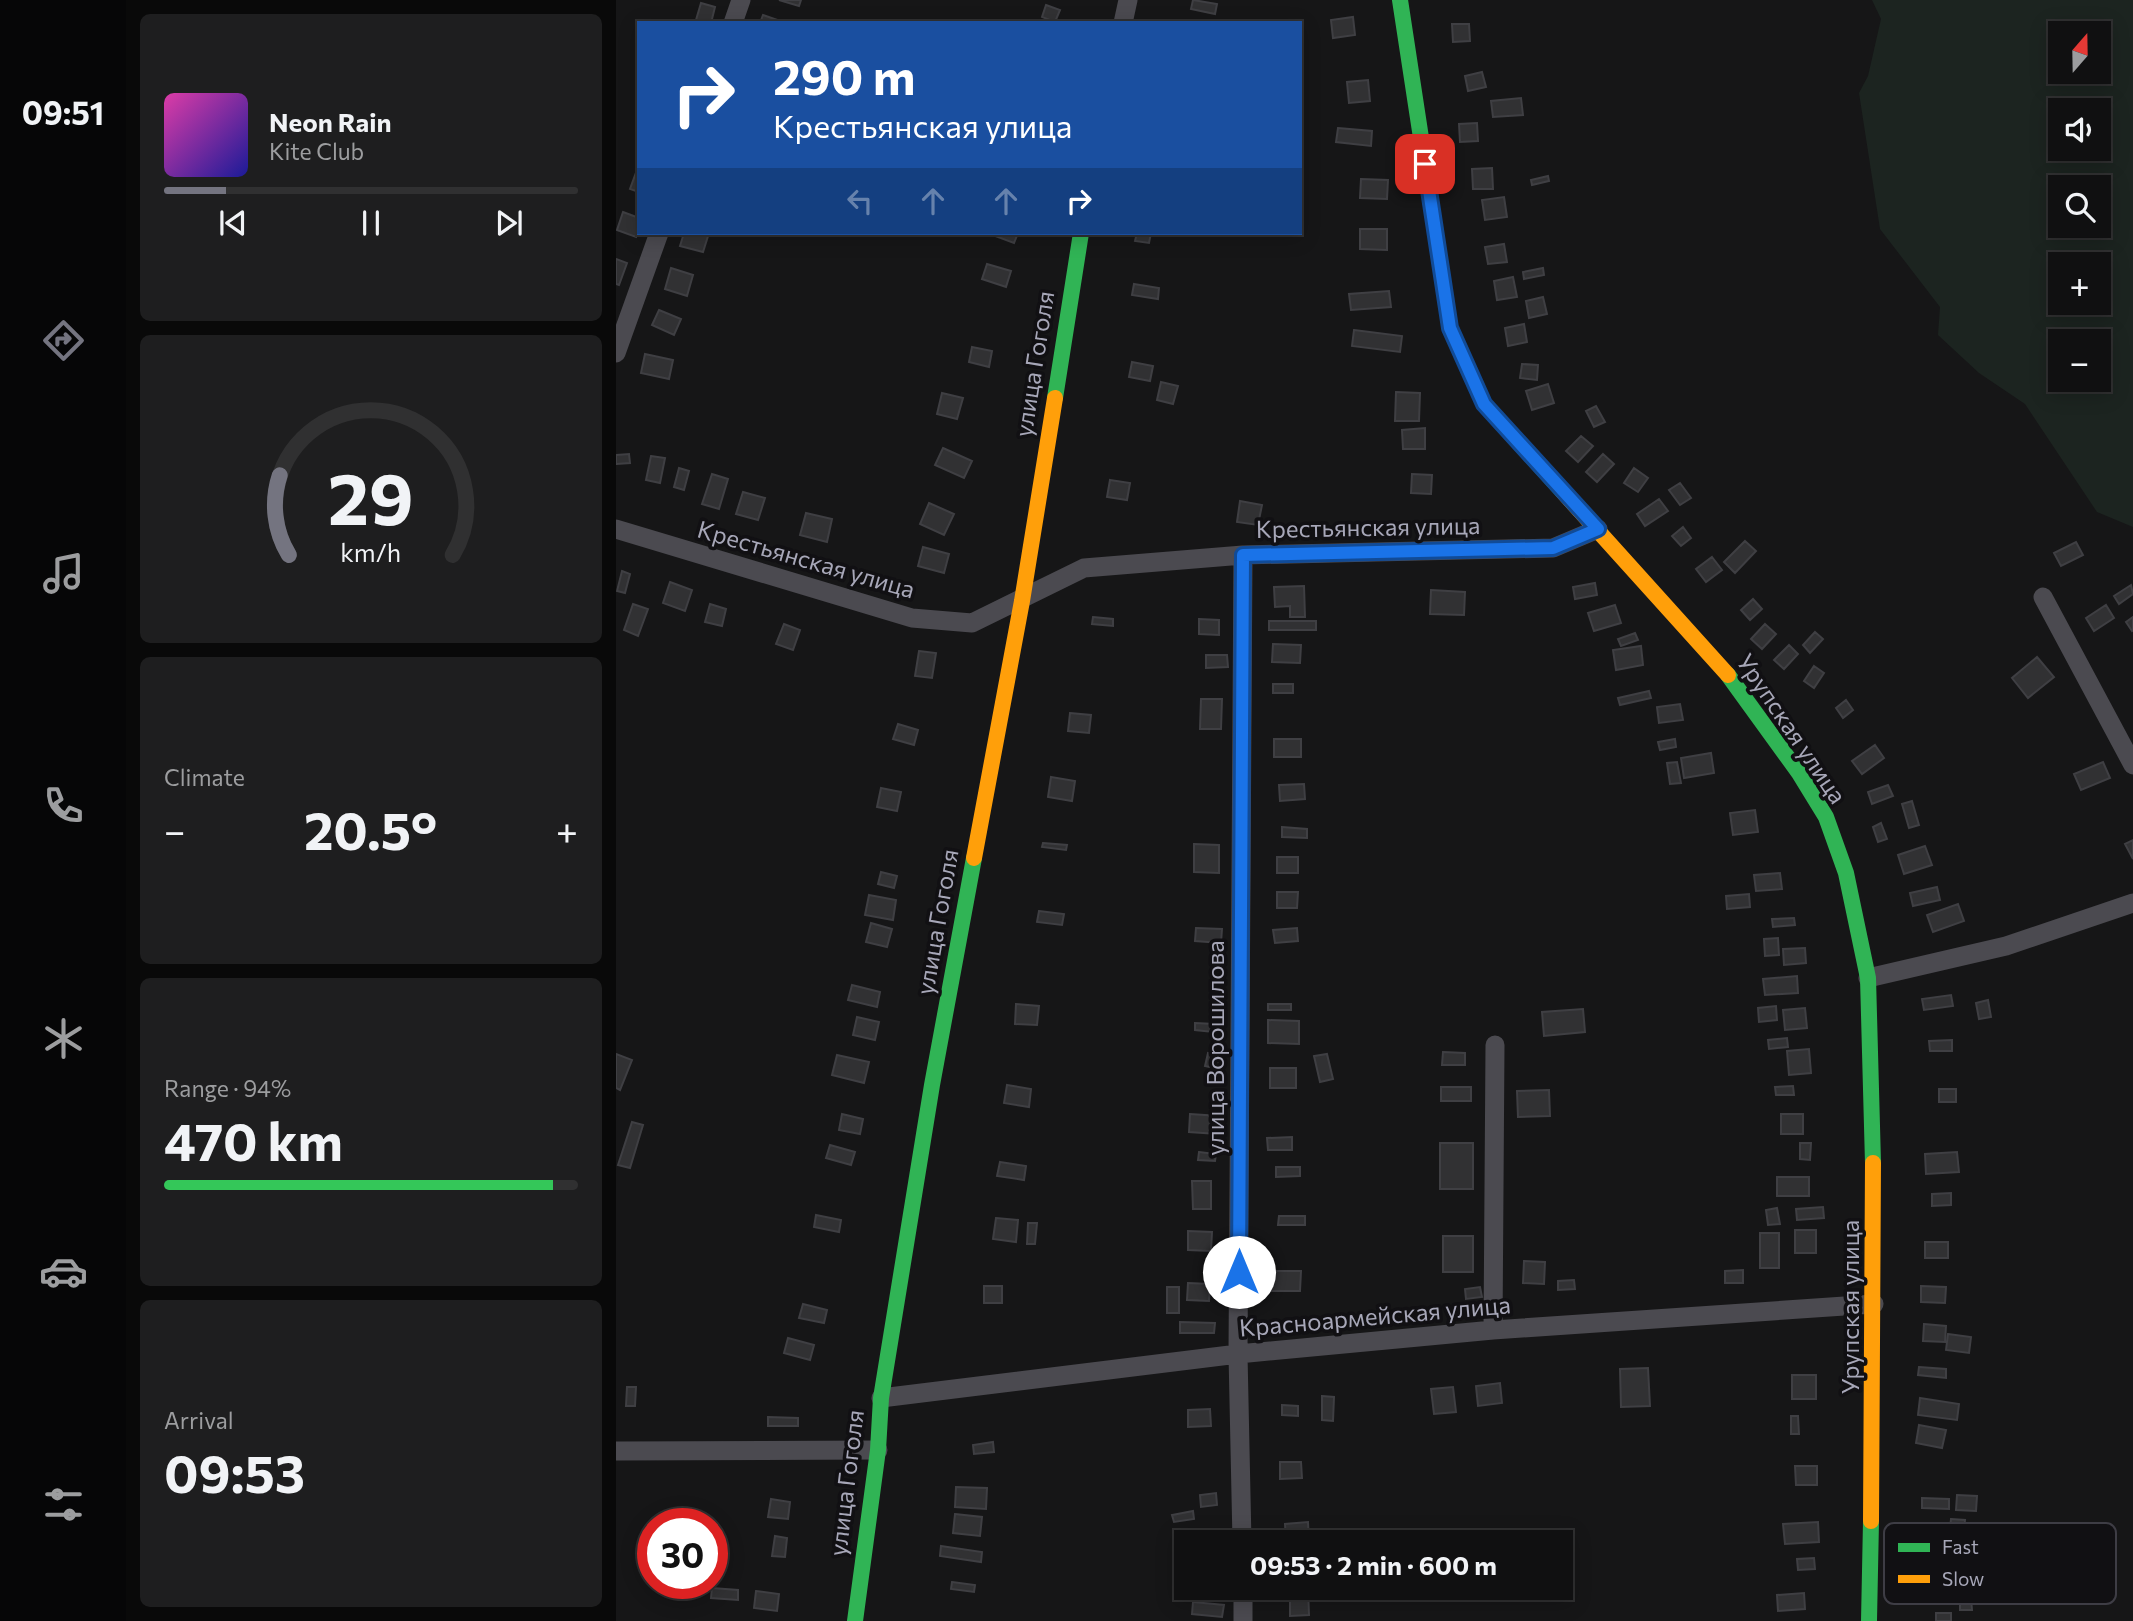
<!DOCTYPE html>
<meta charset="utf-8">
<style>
:root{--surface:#101011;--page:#1e1e1f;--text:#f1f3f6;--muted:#9c9d9f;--line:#303031;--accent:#747480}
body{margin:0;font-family:Commissioner,sans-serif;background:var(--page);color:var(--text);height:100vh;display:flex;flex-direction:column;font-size:26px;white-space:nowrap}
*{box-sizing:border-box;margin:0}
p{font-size:23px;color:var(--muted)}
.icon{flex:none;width:38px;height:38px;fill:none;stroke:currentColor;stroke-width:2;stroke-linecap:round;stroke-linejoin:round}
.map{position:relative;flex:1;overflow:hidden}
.drawer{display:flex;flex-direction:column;gap:14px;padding:14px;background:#090909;width:490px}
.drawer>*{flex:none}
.banner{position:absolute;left:21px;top:21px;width:665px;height:214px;border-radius:0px;box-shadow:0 4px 18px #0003,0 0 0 2px var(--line);background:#1a4fa0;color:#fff;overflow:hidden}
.needle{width:46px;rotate:20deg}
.controls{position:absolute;left:1432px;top:21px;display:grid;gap:14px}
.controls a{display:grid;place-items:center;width:63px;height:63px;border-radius:0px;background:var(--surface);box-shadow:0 4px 18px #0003,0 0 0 2px var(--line);font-size:35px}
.speed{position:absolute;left:21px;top:1508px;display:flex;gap:14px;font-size:35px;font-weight:700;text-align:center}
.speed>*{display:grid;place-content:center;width:91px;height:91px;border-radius:50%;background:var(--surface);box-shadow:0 4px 18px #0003,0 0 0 2px var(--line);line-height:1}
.speed .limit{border:10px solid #d22;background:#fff;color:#111}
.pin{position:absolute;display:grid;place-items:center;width:60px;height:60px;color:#fff;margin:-30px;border-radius:14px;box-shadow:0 4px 10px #0006}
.me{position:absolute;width:77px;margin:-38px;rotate:0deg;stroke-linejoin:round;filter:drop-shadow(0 0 5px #0008)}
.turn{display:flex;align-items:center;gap:24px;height:147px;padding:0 21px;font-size:32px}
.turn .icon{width:91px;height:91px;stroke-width:2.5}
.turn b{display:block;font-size:49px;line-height:60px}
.lanes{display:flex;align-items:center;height:66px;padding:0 21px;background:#0003;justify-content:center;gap:35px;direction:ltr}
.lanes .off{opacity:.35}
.big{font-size:52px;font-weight:700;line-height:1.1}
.drawer .tile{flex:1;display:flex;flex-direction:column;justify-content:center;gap:10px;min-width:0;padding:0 24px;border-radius:10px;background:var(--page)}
.drawer .dial{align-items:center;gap:0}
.dial svg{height:182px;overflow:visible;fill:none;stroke:var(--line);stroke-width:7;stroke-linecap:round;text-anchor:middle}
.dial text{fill:var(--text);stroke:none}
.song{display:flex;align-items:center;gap:21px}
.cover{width:84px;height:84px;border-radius:10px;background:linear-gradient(135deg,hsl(320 70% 55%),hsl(240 70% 35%))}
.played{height:7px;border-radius:4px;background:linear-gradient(90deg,var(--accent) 15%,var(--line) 15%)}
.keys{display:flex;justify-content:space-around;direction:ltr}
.heat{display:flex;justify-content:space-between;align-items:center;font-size:38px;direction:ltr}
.charge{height:10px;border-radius:5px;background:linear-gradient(90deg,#34c759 94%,var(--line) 0)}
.trip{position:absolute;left:558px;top:1530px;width:399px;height:70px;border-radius:0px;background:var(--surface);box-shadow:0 4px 18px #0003,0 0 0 2px var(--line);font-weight:700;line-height:70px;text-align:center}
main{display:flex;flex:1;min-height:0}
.tabs{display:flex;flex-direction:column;width:126px;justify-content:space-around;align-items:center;background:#060607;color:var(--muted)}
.tabs .icon{width:49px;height:49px}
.tabs .active{color:var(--accent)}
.tabs b{font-size:32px;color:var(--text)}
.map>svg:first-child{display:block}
.green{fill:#1c2420;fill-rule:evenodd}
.building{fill:#313133;stroke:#3f3f43;stroke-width:2}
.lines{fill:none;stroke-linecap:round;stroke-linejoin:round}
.street{stroke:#4b4a50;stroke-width:19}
.fast{stroke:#30b455;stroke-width:16}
.slow{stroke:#ff9f0a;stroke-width:16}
.route-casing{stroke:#114b97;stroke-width:18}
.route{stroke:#1a73e8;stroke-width:12}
.labels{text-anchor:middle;stroke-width:7;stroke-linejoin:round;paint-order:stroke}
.street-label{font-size:24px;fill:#a7a7b8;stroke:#111013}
.key{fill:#111013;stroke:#3e3d45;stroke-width:2}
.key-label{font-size:19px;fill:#a7a7b8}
</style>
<main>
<nav class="tabs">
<b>09:51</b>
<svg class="icon active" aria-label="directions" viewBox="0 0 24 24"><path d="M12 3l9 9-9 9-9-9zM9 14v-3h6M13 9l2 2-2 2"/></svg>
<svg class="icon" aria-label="music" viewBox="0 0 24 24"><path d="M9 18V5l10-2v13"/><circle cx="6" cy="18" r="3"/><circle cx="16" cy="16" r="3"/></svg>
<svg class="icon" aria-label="phone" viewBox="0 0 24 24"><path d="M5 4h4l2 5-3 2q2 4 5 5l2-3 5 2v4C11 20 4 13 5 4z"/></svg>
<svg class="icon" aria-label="climate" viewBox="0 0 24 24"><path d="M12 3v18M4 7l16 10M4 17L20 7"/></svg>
<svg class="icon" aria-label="car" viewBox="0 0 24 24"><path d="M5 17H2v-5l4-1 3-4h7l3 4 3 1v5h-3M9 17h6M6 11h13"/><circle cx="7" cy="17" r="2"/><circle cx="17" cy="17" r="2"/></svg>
<svg class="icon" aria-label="filters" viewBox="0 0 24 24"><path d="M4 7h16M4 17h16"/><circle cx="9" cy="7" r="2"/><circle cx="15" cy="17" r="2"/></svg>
</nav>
<section class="drawer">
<div class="tile">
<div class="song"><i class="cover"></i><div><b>Neon Rain</b><p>Kite Club</p></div></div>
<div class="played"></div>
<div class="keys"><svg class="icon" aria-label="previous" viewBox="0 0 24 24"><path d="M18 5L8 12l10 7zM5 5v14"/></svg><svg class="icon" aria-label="pause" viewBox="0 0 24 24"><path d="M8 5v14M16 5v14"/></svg><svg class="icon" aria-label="next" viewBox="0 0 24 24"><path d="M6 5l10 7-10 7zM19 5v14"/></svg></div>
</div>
<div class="tile dial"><svg viewBox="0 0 100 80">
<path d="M14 69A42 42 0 1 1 86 69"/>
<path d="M14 69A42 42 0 0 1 10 34" stroke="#747480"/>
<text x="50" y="56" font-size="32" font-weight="700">29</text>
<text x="50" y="72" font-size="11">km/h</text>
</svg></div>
<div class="tile"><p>Climate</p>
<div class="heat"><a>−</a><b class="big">20.5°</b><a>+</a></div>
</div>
<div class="tile"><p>Range · 94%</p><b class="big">470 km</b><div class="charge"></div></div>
<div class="tile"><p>Arrival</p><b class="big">09:53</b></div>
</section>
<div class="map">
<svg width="1517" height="1621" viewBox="0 0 1517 1621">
<rect width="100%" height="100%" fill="#161617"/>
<path class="green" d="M1256,0H1517V527L1481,512L1409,404L1363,373L1322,335L1324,307L1264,229L1243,93L1252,76L1265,19ZM1444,33H1482V72H1444ZM1444,110H1482V149H1444ZM1444,187H1482V226H1444ZM1444,264H1482V303H1444ZM1444,341H1482V380H1444Z"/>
<path class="building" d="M163,0H185L183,6Z
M577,0L601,4L599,14L575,9Z
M85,3L99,7L95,23L80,20Z
M430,5L444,10L439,22L426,17Z
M147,15L170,23H144Z
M737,17L739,35L717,38L715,20Z
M836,24H853L854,41L837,42Z
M866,72L870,87L852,91L849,76Z
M752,80L754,101L733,103L731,82Z
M905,98L907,115L877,117L875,101Z
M861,123L862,141L844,142L843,124Z
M722,128L756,131L755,146L720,142Z
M876,168L877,189H857L856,169Z
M21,170L23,171V192L14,189Z
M932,176L933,181L916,185L915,180Z
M745,179L772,180L771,199L744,198Z
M888,197L891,217L869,220L866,200Z
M7,212L23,218L20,237L1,230Z
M744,229H771V250L744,249Z
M68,233H93L87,252L64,246Z
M380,233H402L398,243L379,236Z
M521,233H535L533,243L519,241Z
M888,244L891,262L872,264L869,247Z
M0,259L11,263L3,285L0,284Z
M371,264L395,271L390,287L366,279Z
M55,268L77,275L71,296L49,289Z
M927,268L928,275L908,279L907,272Z
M897,277L901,297L881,300L878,281Z
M518,284L543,288L542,299L516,295Z
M773,291L775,307L735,310L733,294Z
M927,297L931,314L913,318L910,301Z
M43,310L65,319L58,335L36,325Z
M908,324L911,342L892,346L889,328Z
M738,330L786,336L784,352L736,346Z
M356,347L376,351L373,367L353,362Z
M29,354L57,360L53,379L25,373Z
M516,362L537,366L534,381L513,377Z
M906,364L922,365L921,380L904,378Z
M545,382L562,386L557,404L541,400Z
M932,384L938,403L916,410L910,391Z
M780,392L804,393L803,421H779Z
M326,393L347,398L341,419L321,414Z
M980,406L989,422L978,427L970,411Z
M809,428V449H787L786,430Z
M965,436L977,446L962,462L950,451Z
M327,448L356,461L348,478L319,465Z
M13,454L14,463L0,464V455Z
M987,454L998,464L981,482L970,472Z
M35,456L49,458L44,483L30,480Z
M63,468L73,471L68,490L58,487Z
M1018,468L1032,478L1022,492L1008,483Z
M96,474L112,479L103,509L86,504Z
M796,474L816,475L815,494L795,493Z
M494,480L514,483L511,500L491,497Z
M1064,483L1075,498L1064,505L1053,490Z
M127,492L149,498L142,520L120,514Z
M1043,499L1052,511L1029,526L1021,514Z
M624,501L646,505L642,525L621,522Z
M313,503L338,514L328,535L304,524Z
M190,513L216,519L211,542L184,535Z
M1067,527L1075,538L1065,546L1056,536Z
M1129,541L1140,551L1119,573L1108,562Z
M1460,542L1467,555L1445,566L1438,553Z
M307,547L333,554L328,573L302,566Z
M1096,557L1106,570L1090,582L1080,569Z
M6,571L14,574L9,593L1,591Z
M54,582L76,590L69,611L47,603Z
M979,583L981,595L959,599L957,587Z
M1515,585L1517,594L1503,604L1498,596Z
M688,586L689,617H674V606L659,607L658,587Z
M815,590L849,592L848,615L814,614Z
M1137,599L1146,609L1134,620L1125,610Z
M17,604L32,609L22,636L8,630Z
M94,604L110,609L106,626L89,622Z
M999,605L1005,623L978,631L972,613Z
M1490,605L1498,618L1478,631L1470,618Z
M477,617L497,619V626L476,624Z
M1517,617V630L1516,631L1510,622Z
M583,619L603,620V635L583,634Z
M653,621H700V630H653Z
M168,624L184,630L177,650L160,644Z
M1149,624L1160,634L1146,649L1135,639Z
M1199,632L1207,639L1194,653L1187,645Z
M1019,633L1022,640L1005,646L1002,639Z
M657,644L685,645L684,663L656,662Z
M1173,645L1182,654L1168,669L1158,660Z
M1025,646L1027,665L1000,670L997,650Z
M303,651L320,653L316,678L299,676Z
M590,655H611L612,667L590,668Z
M1421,657L1438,677L1412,698L1396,678Z
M1198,666L1208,673L1198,688L1188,681Z
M657,684H677V693H657Z
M1033,691L1035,698L1004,705L1002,698Z
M585,699H606L605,729H584Z
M1230,700L1237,710L1227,718L1220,708Z
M1064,704L1067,720L1043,723L1041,707Z
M454,713L475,715L473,733L452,731Z
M282,724L302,730L298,745L277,739Z
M658,739H685V757H658Z
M1059,739L1060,747L1044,750L1042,742Z
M1259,745L1268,758L1246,774L1236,761Z
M1095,753L1098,773L1068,778L1065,758Z
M1061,762L1065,783L1054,784L1051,763Z
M1487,762L1494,778L1465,790L1458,774Z
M435,777L459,781L456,801L432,797Z
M688,784L689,799L664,801L663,785Z
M1272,785L1277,796L1256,804L1252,792Z
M265,788L285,792L281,811L261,807Z
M1296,801L1303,825L1293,828L1286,804Z
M1139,810L1142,832L1117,835L1114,813Z
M1265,823L1271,839L1262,842L1257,827Z
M666,827L691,829V838L666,837Z
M1517,840V859L1509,844Z
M427,843L451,845L450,850L426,847Z
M578,844L603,845V873L578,872Z
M1309,846L1316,865L1288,874L1282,855Z
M661,857H682V873H661Z
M265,872L281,876L278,888L262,884Z
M1164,873L1166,889L1140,891L1138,875Z
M1321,887L1324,900L1297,906L1294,893Z
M661,892H682L681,908H661Z
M1133,894L1134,907L1111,909L1110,896Z
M253,895L280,900L277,920L249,915Z
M1342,904L1348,921L1317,932L1311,915Z
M423,911L448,914L446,925L421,922Z
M1178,918L1179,925L1157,927L1156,919Z
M255,923L276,929L271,947L250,942Z
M580,928L606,929L605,943L579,941Z
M681,928L682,941L659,943L657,930Z
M1162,938L1163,955L1149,956L1148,939Z
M1189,948L1190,963L1168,965L1167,949Z
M1181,976L1182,993L1149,995L1147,979Z
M236,985L264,992L261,1007L232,1000Z
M1335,995L1337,1006L1308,1010L1306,999Z
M1372,1000L1375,1017L1363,1019L1360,1003Z
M400,1004L423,1006L421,1025L399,1024Z
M652,1004H675V1010H652Z
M1160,1006L1161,1020L1143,1022L1142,1008Z
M1189,1008L1191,1028L1169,1030L1167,1010Z
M967,1009L969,1032L928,1036L926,1012Z
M241,1017L263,1022L259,1040L237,1035Z
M652,1020L683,1021V1044L652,1043Z
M579,1023L598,1024L597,1032L579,1030Z
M1171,1038L1172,1047L1153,1049L1152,1040Z
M1336,1040V1051H1314L1313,1041Z
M1193,1049L1195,1073L1173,1075L1171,1051Z
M827,1052L849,1053V1065H826Z
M592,1053L605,1057L603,1069L589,1066Z
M0,1054L16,1060L4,1090L0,1088Z
M711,1054L717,1079L704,1082L698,1056Z
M221,1055L253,1062L248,1083L216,1075Z
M654,1068H680V1088H654Z
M391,1085L415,1089L413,1107L388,1103Z
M1177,1086L1178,1095H1160L1159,1087Z
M825,1087H855V1101H825Z
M1323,1089H1340V1102H1323Z
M933,1090L934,1116L902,1117L901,1091Z
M226,1114L247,1119L244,1134L223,1130Z
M574,1114L603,1116L601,1134L573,1132Z
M1165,1114H1187V1134H1165Z
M16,1122L27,1125L14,1168L2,1165Z
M676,1137V1150H652L651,1138Z
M824,1143H857V1189H824Z
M1184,1143H1195L1194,1160L1184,1159Z
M214,1145L239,1152L235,1165L210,1158Z
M583,1152L600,1154L599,1161L582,1160Z
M1341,1152L1343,1172L1310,1174L1309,1154Z
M384,1162L410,1166L408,1180L381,1176Z
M660,1167H684V1176L660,1177Z
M1161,1177H1193V1196H1161Z
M576,1181H595V1209H577Z
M1335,1193V1205L1316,1206V1194Z
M1207,1207L1208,1218L1181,1220L1180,1209Z
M1161,1208L1164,1224L1152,1225L1150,1210Z
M200,1215L225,1220L223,1232L198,1227Z
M663,1216H689V1225H662Z
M380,1218L402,1220L400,1242L377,1239Z
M412,1223H421L419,1244H411Z
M1179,1230H1200V1253H1179Z
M572,1231L596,1232L595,1251L572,1250Z
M1144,1233H1163V1268H1144Z
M827,1236H857V1272H827Z
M1309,1242H1332V1258H1309Z
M908,1261L929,1262L928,1284L907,1283Z
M1127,1270V1283H1109V1271Z
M655,1271H685L684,1291H655Z
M958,1280L959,1289L942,1290V1281Z
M572,1283L594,1284L593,1301L571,1300Z
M368,1286H386V1303H368Z
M1305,1286L1330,1287L1329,1303L1305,1302Z
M551,1287H563V1313H551Z
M864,1287L866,1297L850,1299L849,1289Z
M187,1304L211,1310L208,1323L183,1318Z
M564,1322L599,1323L598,1333H564Z
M1308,1324L1330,1326L1329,1342L1307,1341Z
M1332,1334L1355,1337L1353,1353L1330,1350Z
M172,1338L198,1345L194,1360L168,1353Z
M1303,1367L1330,1369V1378L1302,1375Z
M1032,1368L1034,1406L1005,1407L1004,1369Z
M1176,1375H1200V1399H1176Z
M884,1383L886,1403L862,1406L860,1386Z
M11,1387H20L19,1406H10Z
M837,1387L840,1412L818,1414L815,1389Z
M706,1396L718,1397L717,1421L706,1420Z
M1304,1398L1343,1404L1341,1420L1302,1415Z
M666,1405L682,1406V1416L666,1415Z
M594,1409L595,1426L572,1427V1410Z
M1175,1416H1182L1183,1434H1175Z
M152,1417L182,1418V1426H152Z
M1303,1425L1330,1430L1326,1448L1300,1443Z
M377,1442L378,1452L358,1454L357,1445Z
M664,1462H685L686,1478L664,1479Z
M1179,1466H1201V1485H1180Z
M340,1487L371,1488L370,1509L339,1507Z
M600,1493L601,1505L585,1507L584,1495Z
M1341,1495L1361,1496L1360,1511L1340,1510Z
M1306,1498L1333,1499V1509L1306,1508Z
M155,1499L174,1502L172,1519L152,1517Z
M577,1511L578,1519L558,1522L556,1515Z
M339,1514L366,1517L364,1536L337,1533Z
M1335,1519L1349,1520L1348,1530L1334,1529Z
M692,1522L693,1542H670L669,1524Z
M1202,1522L1203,1542L1169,1544L1167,1524Z
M570,1530L597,1531V1542H570L569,1559Z
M159,1536L171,1538L169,1557L156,1556Z
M325,1546L366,1552L365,1562L324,1556Z
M1198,1558L1199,1569L1182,1570L1181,1559Z
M336,1582L359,1585L358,1592L335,1589Z
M674,1587H692L693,1615L674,1616Z
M705,1587H722V1592H706Z
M96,1588L122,1590V1600L95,1598Z
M140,1591L163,1594L161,1611L138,1608Z
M1188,1593L1189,1609L1162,1611L1161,1595Z
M1355,1598L1356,1610H1344V1599Z
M577,1602L608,1605L606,1617L576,1614Z
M1320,1613H1335V1621H1320Z"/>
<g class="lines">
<path class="street" d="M117,23L125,0
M507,23L512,0
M0,353L43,233
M0,529L296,618L356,623L468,568L627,555L937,548L982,529
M1427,597L1517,765
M1252,978L1390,946L1517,903
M877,1330L879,1045
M265,1398L622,1354L877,1330L1258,1304
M0,1451L262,1450
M626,1542L622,1354L627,555
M627,1621V1587"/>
<path class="fast" d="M784,0L834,328L868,404L947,492
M439,398L465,233
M1112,675L1183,773L1210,817L1230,873L1252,978L1257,1163
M239,1621L262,1450L265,1398L316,1085L358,858
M1253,1621L1255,1521"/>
<path class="slow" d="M947,492L1112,675
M358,858L406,601L439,398
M1255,1521L1257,1163"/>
</g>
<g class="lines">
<g class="route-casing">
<path id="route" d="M623,1272L627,555L937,548L982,529L868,404L834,328L809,164"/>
</g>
<use href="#route" class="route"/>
</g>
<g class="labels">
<g class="street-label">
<text transform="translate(419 364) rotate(-81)" y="8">улица Гоголя</text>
<text transform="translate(752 528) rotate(-1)" y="8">Крестьянская улица</text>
<text transform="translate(190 560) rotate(16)" y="8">Крестьянская улица</text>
<text transform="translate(1175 729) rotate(56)" y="8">Урупская улица</text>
<text transform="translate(322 922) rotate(-80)" y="8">улица Гоголя</text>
<text transform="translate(600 1048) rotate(-90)" y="8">улица Ворошилова</text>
<text transform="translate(1235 1307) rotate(-90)" y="8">Урупская улица</text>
<text transform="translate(759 1317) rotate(-5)" y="8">Красноармейская улица</text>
<text transform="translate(231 1483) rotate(-83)" y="8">улица Гоголя</text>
</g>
</g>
<rect x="1268" y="1523" width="232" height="81" rx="10" class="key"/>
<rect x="1282" y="1543" width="32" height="9" fill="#30b455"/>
<rect x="1282" y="1575" width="32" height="8" fill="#ff9f0a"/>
<g class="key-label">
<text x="1326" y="1554">Fast</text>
<text x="1326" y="1586">Slow</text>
</g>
</svg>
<div class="controls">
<a><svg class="needle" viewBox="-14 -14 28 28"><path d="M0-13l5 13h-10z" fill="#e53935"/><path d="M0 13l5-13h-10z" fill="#9c9d9f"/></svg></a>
<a><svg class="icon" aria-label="sound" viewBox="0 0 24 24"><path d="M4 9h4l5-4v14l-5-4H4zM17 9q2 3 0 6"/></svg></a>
<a><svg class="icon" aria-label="search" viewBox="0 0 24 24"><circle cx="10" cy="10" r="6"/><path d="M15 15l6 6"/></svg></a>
<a>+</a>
<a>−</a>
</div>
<div class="speed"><div class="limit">30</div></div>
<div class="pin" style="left:809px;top:164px;background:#d93025"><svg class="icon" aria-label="arrive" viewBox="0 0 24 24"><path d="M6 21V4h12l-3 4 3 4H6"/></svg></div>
<svg class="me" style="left:623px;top:1272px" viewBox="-20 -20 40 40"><circle r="19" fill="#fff"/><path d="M0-13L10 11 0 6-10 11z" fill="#1a73e8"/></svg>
<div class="trip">09:53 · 2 min · 600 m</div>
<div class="banner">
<div class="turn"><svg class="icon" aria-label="right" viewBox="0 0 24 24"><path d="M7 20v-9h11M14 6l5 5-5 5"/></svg><div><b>290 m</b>Крестьянская улица</div></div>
<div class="lanes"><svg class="icon off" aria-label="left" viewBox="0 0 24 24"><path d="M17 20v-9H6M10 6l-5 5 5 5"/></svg><svg class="icon off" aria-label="ahead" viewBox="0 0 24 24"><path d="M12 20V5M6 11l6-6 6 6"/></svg><svg class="icon off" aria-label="ahead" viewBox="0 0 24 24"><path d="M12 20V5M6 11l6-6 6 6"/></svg><svg class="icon" aria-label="right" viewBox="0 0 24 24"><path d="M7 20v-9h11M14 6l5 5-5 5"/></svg></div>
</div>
</div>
</main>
